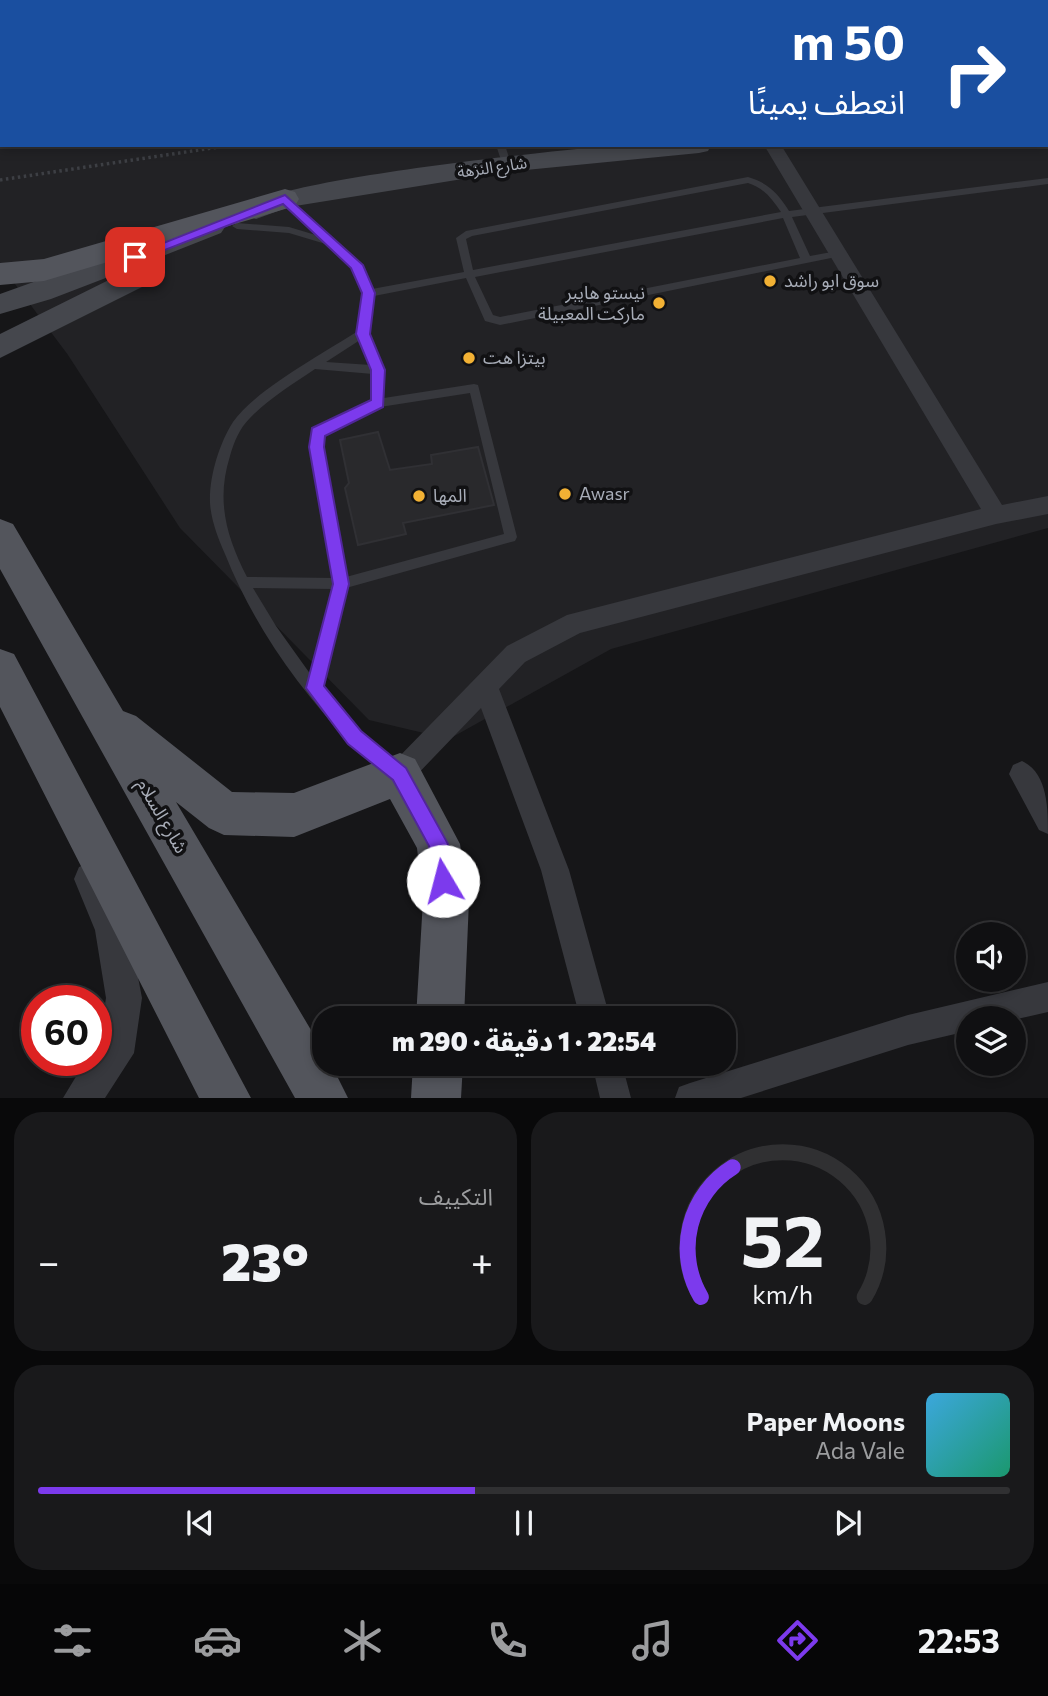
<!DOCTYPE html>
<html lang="ar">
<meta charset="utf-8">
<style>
:root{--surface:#101012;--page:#19191b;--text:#f1f3f6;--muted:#9c9d9f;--line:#303032;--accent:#7c3aed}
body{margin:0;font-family:Commissioner,"Noto Sans Arabic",sans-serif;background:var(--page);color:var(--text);direction:rtl;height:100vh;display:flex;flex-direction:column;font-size:26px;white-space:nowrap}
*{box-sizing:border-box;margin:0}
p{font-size:23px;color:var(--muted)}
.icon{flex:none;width:38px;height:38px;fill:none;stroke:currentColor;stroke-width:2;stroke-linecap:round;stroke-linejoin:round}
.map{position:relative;height:1098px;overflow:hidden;direction:ltr}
.details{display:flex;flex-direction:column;gap:14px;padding:14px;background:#09090a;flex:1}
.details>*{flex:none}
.guide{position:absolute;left:0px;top:0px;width:1048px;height:147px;box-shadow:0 4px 10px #0003,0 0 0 2px var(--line);direction:rtl;background:#1a4fa0;color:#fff;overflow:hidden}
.fabs{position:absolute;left:956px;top:922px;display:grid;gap:14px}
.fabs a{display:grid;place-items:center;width:70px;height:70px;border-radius:50%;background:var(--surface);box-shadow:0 4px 10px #0003,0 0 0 2px var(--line);font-size:35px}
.speed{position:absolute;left:21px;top:985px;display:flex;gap:14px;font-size:35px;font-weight:700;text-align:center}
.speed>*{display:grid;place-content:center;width:91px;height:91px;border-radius:50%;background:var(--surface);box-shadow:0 4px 10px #0003,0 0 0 2px var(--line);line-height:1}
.speed .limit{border:10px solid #d22;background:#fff;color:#111}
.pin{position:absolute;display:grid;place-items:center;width:60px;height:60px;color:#fff;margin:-30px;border-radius:14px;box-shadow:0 4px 10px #0006}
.me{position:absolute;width:77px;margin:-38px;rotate:352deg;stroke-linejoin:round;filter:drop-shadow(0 0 5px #0008)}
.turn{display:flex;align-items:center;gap:24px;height:147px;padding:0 28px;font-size:32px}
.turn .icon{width:91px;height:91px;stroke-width:2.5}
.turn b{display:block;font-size:49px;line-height:60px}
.big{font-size:52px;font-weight:800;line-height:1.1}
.details .card{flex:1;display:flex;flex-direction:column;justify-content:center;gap:10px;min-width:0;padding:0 24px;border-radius:28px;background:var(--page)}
.details .dial{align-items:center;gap:0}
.dial svg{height:182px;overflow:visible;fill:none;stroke:var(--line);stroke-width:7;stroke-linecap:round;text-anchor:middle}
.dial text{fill:var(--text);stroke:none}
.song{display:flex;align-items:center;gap:21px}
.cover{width:84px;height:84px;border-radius:10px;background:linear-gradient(135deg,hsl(200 70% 55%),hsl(160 70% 35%))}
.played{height:7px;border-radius:4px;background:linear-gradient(90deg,var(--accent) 45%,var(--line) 45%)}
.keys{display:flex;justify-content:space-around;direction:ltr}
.heat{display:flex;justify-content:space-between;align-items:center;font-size:38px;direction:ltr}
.details .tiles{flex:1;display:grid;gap:14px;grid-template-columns:1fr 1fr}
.card:last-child{grid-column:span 2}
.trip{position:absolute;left:312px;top:1006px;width:424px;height:70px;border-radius:28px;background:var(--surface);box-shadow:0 4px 10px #0003,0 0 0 2px var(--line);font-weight:800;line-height:70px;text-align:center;direction:rtl}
.dock{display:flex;height:112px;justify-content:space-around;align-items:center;background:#060607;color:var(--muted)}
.dock .icon{width:49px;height:49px}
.dock .active{color:var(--accent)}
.dock b{font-size:32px;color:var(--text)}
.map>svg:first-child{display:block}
.built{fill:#222225;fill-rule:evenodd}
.building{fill:#29292c;stroke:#303034;stroke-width:2}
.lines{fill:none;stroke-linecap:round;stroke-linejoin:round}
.path{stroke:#3d3f44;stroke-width:3.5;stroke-dasharray:2.5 3.5;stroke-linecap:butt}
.service{fill:#37383d;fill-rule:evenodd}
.minor{fill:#37383d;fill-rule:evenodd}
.tertiary{fill:#37383d;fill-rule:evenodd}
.secondary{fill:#45474d;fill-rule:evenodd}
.primary{fill:#53555c;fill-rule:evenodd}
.route{fill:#7c3aed;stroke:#51269a;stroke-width:2}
.poi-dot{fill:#f2b134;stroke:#111113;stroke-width:2.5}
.labels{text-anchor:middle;stroke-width:7;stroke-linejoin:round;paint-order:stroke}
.far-street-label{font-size:16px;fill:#a8adb8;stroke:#111113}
.poi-label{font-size:18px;fill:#a8adb8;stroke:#111113;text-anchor:start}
.street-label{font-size:18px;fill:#a8adb8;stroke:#111113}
</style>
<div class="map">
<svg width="1048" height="1098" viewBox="0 0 1048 1098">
<rect width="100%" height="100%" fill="#161618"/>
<path class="built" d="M0,0H1048V528L611,649L449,739L369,720L180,528L68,355L0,264ZM2,2H1046V145H2Z"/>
<path class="building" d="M378,432L390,470L432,464L431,455L478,447L494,505L403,523L406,534L358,545L345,488L349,483L340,440Z"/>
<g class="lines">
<path class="path" d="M727,2L730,0
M0,180L232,145"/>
<path class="service" d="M95,0H103L104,2H96Z
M400,0H413L412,2H398Z
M0,37H2V41H0Z
M496,145H505L511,164L509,166H503Z
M748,177C768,183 778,193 789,211L1048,178V184L792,217L810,256L837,251L841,252V256L500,325L485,321L466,278L374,296L368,333L383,370L384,398L474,384L478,385L517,537L515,541L511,542L346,588L321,688L358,731L399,764L401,769L399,774L394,776L389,774C375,763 360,753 348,740C297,687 252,622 225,554C218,538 211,520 210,503C209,477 219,444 233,422C255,390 324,353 358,331L364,293L353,267L329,245L289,233L237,229L232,226L237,223L289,227L319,236L280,199L285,196L288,197L361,263L372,289L464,272L456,238L466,231ZM748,183C764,188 772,199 781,212L473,270L466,239L472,236ZM783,218L800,258L500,317L493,315L475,277ZM360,340L371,365L326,362ZM315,369L373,374L372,401L314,430L311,447L334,578L247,577C226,536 216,500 230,456C234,442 239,429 250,418C268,399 293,384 315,369ZM470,393L504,534L346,577L323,447V435L380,407ZM253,588L333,589L311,675L276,626Z"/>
<path class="minor" d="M764,145H781L1002,505L1048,496V514L996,524L580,633L525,662L499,689L569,870L610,1018H580L541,870L481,708L409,783L400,787L391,783L387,774L391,765L507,646L567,615L981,509Z
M1022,761C1048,773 1048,809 1048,834L1039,830L1009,774L1013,765Z
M1048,982V1012L1013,1020L968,1018V1031L908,1045L741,1098H675L679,1087L690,1083L908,1015Z
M592,1064H622L631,1098H600Z"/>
<path class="tertiary" d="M91,862L103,867L129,930L142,998L134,1053L105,1098H63L86,1060H96L106,998L95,930L74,879L79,867Z"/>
<path class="secondary" d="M1046,81H1048L1046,96Z
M616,145H711L708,151L699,153L506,172L289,207L256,219L247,216L243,210C261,180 565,150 616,145Z
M212,218L221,221L225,227L221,233L145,263L160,264L164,271L160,278L0,358V334L137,266L51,299L0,314V294Z"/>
<path class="primary" d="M285,189L295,192L299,199L295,206L44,281L0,285V263L44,259Z
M0,519L13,524L123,711L136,716L232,792L294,793L400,753L415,759L460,844L469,900L464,1018H416L423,900L417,848L390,799L294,837L224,835L209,828L176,802L324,1052V1064H331L348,1098H295L0,569Z
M0,649L14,654L251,1098H199L0,707Z
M413,1064H463L461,1098H411Z"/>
</g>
<path class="route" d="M285,195L363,265L375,293L370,334L385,370L383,407L325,436L324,447L349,584L324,686L361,731L406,768L448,844L453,881L450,888L443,891L436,888L429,846L393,780L348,744L306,688L333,584L309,447L312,428L371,400V370L356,334L362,293L351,268L283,204L139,260L135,261L128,257Z"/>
<g class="poi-dot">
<circle cx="770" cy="281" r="7"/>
<circle cx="659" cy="303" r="7"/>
<circle cx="469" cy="358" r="7"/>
<circle cx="565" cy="494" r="7"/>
<circle cx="419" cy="496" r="7"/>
</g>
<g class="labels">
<g class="far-street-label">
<text transform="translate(492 167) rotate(-8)" y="6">شارع النزهة</text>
</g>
<g class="poi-label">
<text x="784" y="287">سوق ابو راشد</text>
<text x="645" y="299" text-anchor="end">نيستو هايبر<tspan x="645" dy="21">ماركت المعبيلة</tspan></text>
<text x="483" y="364">بيتزا هت</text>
<text x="579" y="500">Awasr</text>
<text x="433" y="502">المها</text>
</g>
<g class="street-label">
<text transform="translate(162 816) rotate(60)" y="6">شارع السلام</text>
</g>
</g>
</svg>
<div class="fabs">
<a><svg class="icon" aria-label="sound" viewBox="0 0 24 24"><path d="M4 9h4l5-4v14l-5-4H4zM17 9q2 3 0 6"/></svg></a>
<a><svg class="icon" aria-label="layers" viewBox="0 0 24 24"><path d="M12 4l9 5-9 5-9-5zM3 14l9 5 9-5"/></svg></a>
</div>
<div class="speed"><div class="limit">60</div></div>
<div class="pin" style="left:135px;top:257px;background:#d93025"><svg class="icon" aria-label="arrive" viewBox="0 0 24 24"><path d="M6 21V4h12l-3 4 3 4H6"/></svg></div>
<svg class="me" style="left:443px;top:881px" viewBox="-20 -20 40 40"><circle r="19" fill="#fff"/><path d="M0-13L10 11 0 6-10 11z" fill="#7c3aed"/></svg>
<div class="trip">22:54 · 1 دقيقة · 290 m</div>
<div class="guide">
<div class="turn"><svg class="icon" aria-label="right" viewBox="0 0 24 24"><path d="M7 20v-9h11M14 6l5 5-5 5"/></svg><div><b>50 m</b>انعطف يمينًا</div></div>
</div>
</div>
<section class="details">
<div class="tiles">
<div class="card dial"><svg viewBox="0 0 100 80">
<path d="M14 69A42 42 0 1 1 86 69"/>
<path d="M14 69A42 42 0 0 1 28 12" stroke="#7c3aed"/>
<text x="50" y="56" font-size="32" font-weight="700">52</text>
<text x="50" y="72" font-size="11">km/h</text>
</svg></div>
<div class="card"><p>التكييف</p>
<div class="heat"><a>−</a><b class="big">23°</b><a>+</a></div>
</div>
<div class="card">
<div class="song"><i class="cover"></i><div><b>Paper Moons</b><p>Ada Vale</p></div></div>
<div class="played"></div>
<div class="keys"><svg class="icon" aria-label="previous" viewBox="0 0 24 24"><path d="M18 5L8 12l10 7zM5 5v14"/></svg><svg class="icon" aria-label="pause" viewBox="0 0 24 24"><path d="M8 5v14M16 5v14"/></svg><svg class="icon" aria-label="next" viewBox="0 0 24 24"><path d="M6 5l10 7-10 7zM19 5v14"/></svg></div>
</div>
</div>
</section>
<nav class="dock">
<b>22:53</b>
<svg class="icon active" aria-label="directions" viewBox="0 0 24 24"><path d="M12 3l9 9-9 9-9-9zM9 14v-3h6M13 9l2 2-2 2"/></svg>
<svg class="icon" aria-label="music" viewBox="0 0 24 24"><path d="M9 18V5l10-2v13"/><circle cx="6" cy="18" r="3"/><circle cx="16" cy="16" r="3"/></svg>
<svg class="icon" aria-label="phone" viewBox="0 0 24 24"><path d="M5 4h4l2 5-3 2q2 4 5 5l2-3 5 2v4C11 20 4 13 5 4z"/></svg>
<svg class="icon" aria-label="climate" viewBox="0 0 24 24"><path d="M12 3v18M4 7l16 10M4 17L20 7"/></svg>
<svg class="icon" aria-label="car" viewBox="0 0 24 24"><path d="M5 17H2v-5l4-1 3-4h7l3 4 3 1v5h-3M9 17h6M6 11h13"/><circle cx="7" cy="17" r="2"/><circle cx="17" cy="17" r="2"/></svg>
<svg class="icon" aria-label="filters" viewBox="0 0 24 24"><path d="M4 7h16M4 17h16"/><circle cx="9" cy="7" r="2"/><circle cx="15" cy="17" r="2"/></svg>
</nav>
